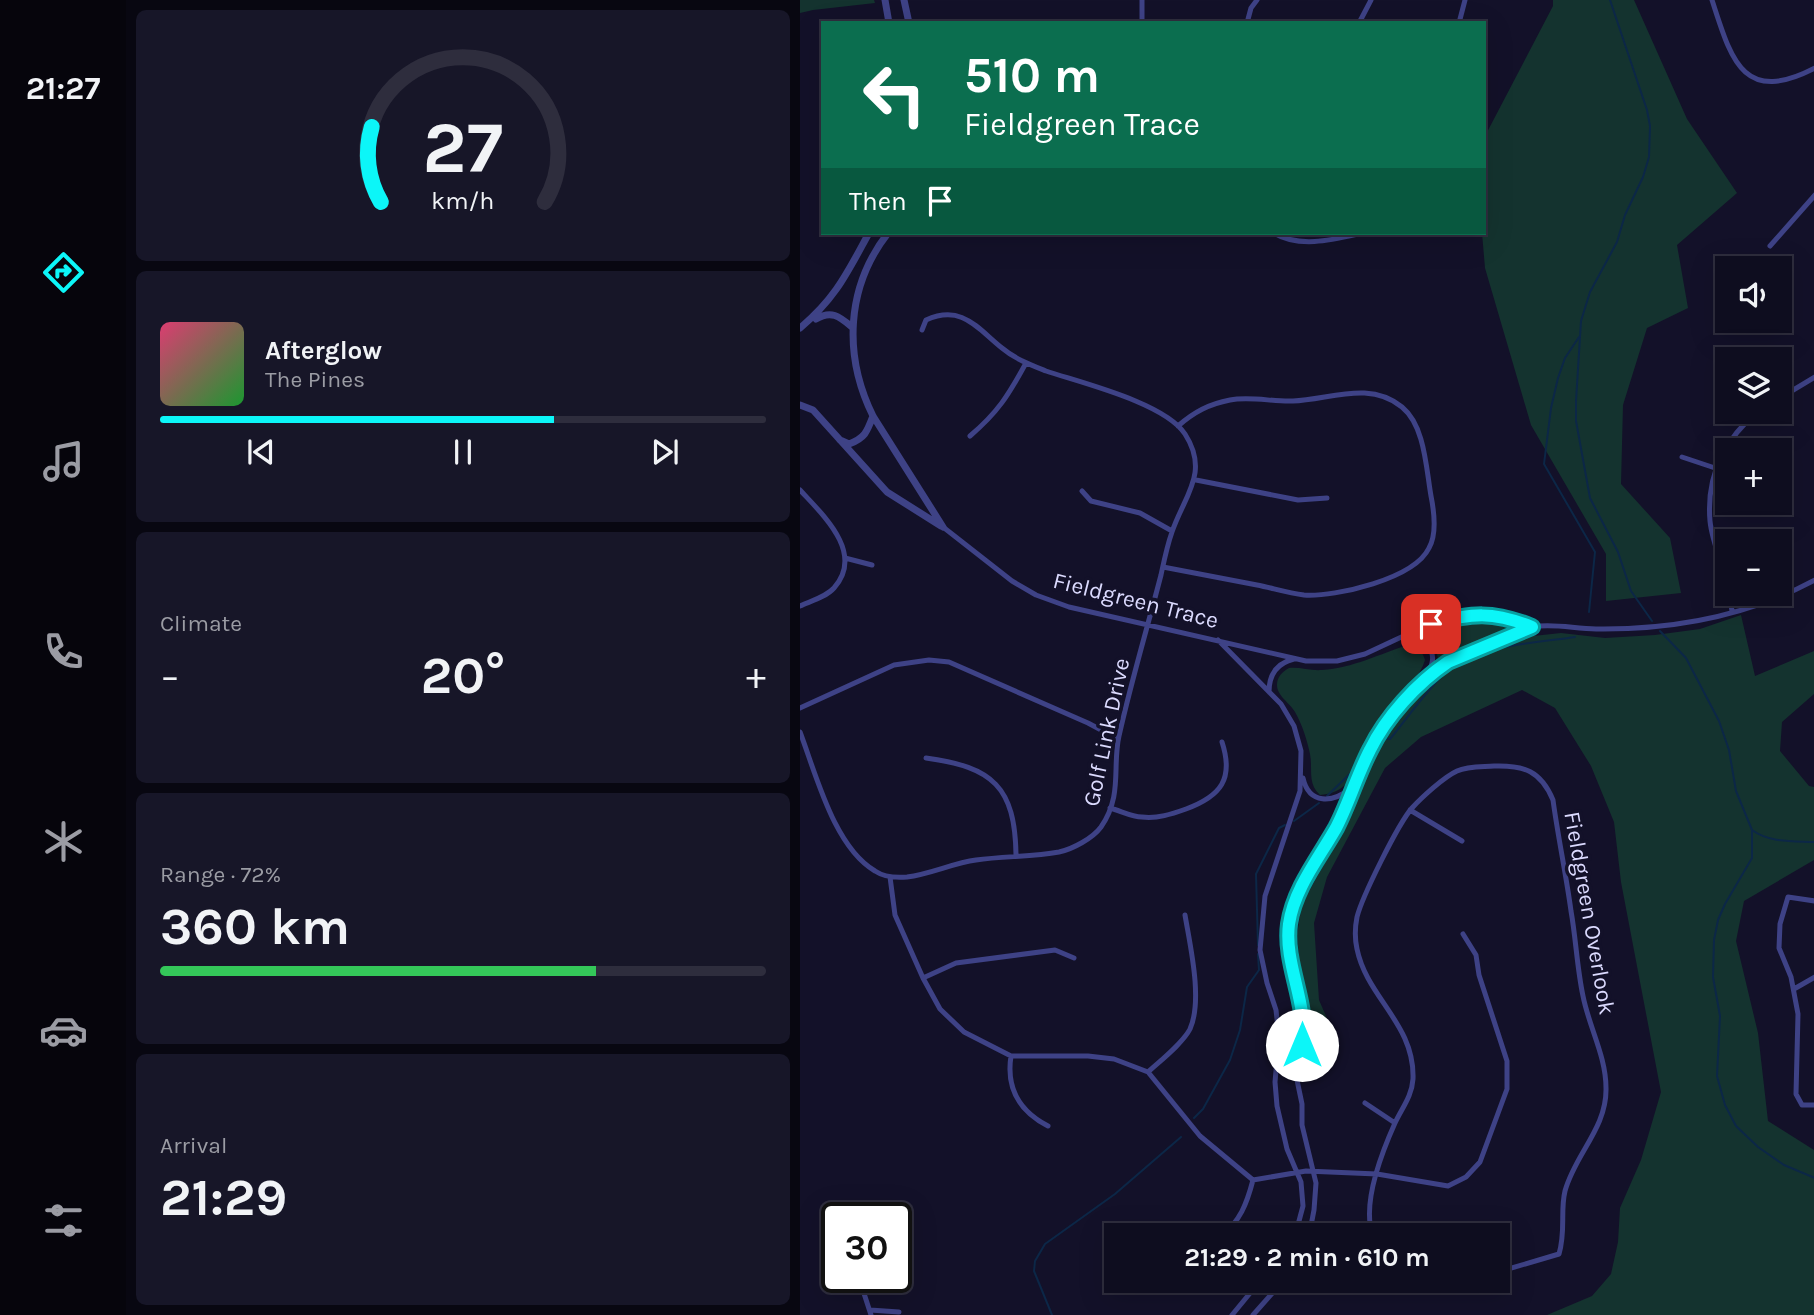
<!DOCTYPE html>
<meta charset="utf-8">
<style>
:root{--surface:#0e0d1f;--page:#171628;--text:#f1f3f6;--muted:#9b9ca4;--line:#2e2d3d;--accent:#0cf6f8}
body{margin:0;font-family:Karla,sans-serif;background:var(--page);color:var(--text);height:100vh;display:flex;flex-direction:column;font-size:26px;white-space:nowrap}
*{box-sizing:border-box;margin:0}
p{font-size:23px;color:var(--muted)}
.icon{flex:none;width:38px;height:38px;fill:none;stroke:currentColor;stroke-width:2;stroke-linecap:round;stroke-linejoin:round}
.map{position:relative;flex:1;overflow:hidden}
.sheet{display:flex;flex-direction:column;gap:10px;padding:10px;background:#080711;width:674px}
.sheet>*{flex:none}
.guide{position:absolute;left:21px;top:21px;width:665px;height:214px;border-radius:0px;box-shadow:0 7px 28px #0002,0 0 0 2px var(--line);background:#0b6e4f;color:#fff;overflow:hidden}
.fabs{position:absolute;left:915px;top:256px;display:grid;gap:14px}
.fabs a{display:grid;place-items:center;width:77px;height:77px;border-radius:0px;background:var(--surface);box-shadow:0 7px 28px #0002,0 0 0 2px var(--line);font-size:35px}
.speed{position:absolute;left:21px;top:1202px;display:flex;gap:14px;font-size:35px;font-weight:700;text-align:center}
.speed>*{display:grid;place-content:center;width:91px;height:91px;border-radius:50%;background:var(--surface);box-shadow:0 7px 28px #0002,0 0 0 2px var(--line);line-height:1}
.speed .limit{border:4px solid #111;border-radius:10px;background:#fff;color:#111}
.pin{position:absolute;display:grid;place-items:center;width:60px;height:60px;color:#fff;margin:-30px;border-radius:14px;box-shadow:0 4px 10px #0006}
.me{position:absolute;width:77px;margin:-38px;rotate:0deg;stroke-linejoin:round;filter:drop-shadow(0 0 5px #0008)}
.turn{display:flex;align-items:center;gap:24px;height:147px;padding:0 28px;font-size:32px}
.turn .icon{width:91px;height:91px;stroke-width:2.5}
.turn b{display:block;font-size:49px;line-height:60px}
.then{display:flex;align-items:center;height:66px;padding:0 28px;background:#0003;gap:14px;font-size:26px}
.big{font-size:52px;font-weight:700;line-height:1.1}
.sheet .widget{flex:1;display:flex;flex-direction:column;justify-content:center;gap:10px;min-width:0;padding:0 24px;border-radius:10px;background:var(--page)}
.sheet .dial{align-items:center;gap:0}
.dial svg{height:182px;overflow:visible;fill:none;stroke:var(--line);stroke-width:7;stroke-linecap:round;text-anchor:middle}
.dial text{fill:var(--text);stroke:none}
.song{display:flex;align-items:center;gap:21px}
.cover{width:84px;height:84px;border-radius:10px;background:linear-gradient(135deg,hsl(340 70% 55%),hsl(130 70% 35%))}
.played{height:7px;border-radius:4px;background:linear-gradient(90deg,var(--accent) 65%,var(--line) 65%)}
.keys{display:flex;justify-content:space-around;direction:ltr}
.heat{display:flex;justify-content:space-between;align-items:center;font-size:38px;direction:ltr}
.charge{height:10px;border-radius:5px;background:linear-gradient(90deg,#34c759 72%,var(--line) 0)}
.trip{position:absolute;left:304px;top:1223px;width:406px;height:70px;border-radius:0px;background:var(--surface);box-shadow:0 7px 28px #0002,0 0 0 2px var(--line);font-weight:700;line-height:70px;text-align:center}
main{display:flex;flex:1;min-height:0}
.dock{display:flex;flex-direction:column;width:126px;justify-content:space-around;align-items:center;background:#06050c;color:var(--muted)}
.dock .icon{width:49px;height:49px}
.dock .selected{color:var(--accent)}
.dock b{font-size:32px;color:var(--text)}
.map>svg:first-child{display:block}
.green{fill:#14332f}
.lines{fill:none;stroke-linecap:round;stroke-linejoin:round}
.stream{stroke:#0c2747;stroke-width:2}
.minor{stroke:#3e4286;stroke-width:5}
.tertiary{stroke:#3e4286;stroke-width:7}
.route-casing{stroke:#08a0a1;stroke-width:18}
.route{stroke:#0cf6f8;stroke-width:12}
.labels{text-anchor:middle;stroke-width:7;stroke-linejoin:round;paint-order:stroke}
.street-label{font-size:23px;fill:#dbdafe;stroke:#131129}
</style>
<main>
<nav class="dock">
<b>21:27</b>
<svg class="icon selected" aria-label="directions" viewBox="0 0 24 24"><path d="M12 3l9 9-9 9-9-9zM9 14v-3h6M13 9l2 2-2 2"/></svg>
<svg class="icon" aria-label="music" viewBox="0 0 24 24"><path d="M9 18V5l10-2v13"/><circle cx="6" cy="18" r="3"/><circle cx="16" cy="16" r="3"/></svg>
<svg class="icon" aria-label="phone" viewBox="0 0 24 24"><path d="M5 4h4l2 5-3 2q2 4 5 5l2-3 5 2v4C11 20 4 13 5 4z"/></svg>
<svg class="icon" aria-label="climate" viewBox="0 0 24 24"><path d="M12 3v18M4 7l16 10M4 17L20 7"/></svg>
<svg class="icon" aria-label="car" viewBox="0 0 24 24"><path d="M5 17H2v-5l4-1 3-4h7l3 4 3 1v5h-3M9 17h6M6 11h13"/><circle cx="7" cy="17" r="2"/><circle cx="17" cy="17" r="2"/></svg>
<svg class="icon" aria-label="filters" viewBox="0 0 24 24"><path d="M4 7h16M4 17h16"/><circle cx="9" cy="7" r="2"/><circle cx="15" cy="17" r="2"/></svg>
</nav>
<section class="sheet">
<div class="widget dial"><svg viewBox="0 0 100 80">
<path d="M14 69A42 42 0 1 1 86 69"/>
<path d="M14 69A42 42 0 0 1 10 36" stroke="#0cf6f8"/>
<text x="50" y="56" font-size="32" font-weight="700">27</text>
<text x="50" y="72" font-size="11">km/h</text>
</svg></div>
<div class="widget">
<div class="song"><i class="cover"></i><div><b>Afterglow</b><p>The Pines</p></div></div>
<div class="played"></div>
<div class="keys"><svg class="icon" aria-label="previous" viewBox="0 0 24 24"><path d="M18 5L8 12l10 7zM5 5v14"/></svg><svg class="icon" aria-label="pause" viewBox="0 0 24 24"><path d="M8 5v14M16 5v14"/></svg><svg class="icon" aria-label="next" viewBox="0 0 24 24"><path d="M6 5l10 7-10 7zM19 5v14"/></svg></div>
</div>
<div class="widget"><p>Climate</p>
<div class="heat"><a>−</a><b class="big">20°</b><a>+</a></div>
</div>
<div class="widget"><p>Range · 72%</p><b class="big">360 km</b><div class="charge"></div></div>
<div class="widget"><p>Arrival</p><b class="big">21:29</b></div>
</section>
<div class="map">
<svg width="1015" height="1315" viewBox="0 0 1015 1315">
<rect width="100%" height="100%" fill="#131129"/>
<path class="green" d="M0,0H74L75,3L13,10L0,13Z
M753,0H834L887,119L937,193L877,245L888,308L847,328L823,405L821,484L870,538L881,593L806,601V554L731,425L685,268L682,233H684V138L753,6Z
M941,615L955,676L1014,651V694L982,722L980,751L1009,786L1014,787V860L944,901L936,941L958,1033L968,1121L1014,1150V1315H747L792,1296L811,1274L818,1242L820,1208L841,1160L861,1092L821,882L814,822L791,766L755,708L722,690L621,737L585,768L527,877L514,923L519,1000L539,1046L523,1065L509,1067L508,1008L500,969L497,934L502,904L545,826L579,744L616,696L640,674L657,662L723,637L761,633L805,638L855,635L900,629Z
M685,623L710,624L711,629L663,648L642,660L638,659L636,649L625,637L626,633L658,626Z
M608,645C619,647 622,651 625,660C620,676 610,684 600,696C583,715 567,737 556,760C552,768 551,778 545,785C537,792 530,794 520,795C507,783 513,769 510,754C507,740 502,724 495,712C490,703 477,696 477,685C477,677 482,672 489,668C500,667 511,671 522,670C553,668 579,654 608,645Z"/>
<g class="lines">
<path class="stream" d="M810,0L847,110L850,126L849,157L843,177L825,215L817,242L790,292L781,321L776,401V421L790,498L818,552L831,591L852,621
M779,337L765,358L758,378L751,408L744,464L795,552L789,612
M860,631L886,658L919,721L929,750L936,791L952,830V858L925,904L918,920L914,940L913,977L920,1016L917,1076L925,1105L936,1126L958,1147L984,1165L1015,1178
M581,738L590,739C608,717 629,687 650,668C675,646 742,642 775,637
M527,796L555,769L569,737L573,738
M494,821L519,803
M952,830C970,843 992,841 1015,842
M458,945L456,874L479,828L485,825
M394,1118L403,1109L430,1060L440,1030L447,987L459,970L458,954
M252,1315L234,1271L235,1261L245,1244L315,1194L381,1137"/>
<path class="minor" d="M342,0V23
M912,0C931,58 942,106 1015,68
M447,23L451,8L457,0
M559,23L571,0
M659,23L665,0
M392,233H410
M474,233C500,249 536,239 563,233
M970,246L1015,195
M980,398L1015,377
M170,436C198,412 208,396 226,363
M882,457L915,468
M396,480L498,500L527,498
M0,490C23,515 65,553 34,588C26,597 11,601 0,606
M282,491L291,501L340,513L372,531
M143,527L212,581L236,595L269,607L506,661H537L565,654L625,626L655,617L685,614L708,617L732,627
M45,558L72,565
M363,567C394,573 426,579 457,585C472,588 488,593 504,595C536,597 614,579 629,548C637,534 634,511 631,496C626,468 625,426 602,407C569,380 529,400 493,401C473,402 450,396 430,400C409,404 394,412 378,426
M928,584C922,563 912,542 910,521C906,475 924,440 958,411
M929,593L932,611
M605,639C619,639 636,646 632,663C631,668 627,674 624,679
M418,640L481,704L494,726L501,751L500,791L465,896L460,950L467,983L476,1010L479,1037L475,1082L477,1106L487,1149L501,1182L503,1206L495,1236
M469,692C469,674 477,663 494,659
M0,708L94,665L129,660L149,662L288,723L318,739
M0,732C16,774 34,847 75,871C84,877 96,878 107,877C131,874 153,863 176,860C204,856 232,857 259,852C273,849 293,838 301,827C323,795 312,767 319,736C331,682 347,629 361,575C364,561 367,546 372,532C384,496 410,473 385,434C365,403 282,383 246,371C231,365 215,359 202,348C177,328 162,304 126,320L122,330
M126,758C193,767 215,787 216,855
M503,778C509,805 533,803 551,788
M310,808C321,811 332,817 342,817C357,819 372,814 386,809C421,796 434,779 422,742
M610,810L662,841
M90,877L95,915L123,978L140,1009L164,1032L211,1056H288L314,1059L348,1072L400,1136L453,1180L506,1171L577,1174L648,1186L666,1177L680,1162L707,1089V1061L679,975L676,955L663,934
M1015,901L988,897L980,924L979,948L991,977L998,1014L996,1094L1002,1105H1015
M123,978L156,963L255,950L274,958
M994,989L1015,977
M211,1056C206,1088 219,1111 248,1126
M348,1072C360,1061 383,1043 390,1029C403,1000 390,945 385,915
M565,1103L595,1123
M421,1236C440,1222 447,1203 453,1180
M509,1236L514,1210L516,1183L502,1125V1104L497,1080V1068L502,1045V1016L489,943L491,912L498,894L542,816L571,747L595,713L623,682L648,662L732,627C753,623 775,629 796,629C871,630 948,616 1015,580
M573,1236C561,1204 582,1152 595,1123C602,1108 612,1096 613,1079C615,1024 567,998 557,949C555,940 555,927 557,917C562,897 598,824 612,808C622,797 644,777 657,771C668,766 683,767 694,766C724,765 741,771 753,800C758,837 766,874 771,911C776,939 777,968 783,996C789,1027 806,1056 806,1088C807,1128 775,1154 765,1191C760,1211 766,1231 759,1254L698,1272
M59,1278L71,1315
M528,1292H559L578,1281
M70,1310L99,1312
M432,1315L460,1281
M453,1315L483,1281"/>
<path class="tertiary" d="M85,0L89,23
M104,0L109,23
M88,233C46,287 43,355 73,416L143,527
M16,319C31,310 39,316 52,327
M0,328C36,298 47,273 69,233
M0,405L13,410L87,492L141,526
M40,440L49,444C65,438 67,432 73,416"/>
</g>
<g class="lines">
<g class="route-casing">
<path id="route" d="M502,1045C502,1035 503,1024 502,1013C498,984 485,954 489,924C494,889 519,858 536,828C549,803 557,775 570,750C586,717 617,683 648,662L732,627C693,611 672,613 631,624"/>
</g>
<use href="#route" class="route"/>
</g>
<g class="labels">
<g class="street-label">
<text transform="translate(336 600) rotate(14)" y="8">Fieldgreen Trace</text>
<text transform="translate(306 732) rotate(-78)" y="8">Golf Link Drive</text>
<text transform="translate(790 913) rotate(80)" y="8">Fieldgreen Overlook</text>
</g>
</g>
</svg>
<div class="fabs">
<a><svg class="icon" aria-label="sound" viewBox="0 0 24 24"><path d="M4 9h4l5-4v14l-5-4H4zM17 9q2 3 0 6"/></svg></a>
<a><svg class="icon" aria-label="layers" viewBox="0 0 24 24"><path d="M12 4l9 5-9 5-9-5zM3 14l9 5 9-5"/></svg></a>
<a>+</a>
<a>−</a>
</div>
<div class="speed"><div class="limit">30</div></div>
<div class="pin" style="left:631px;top:624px;background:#d93025"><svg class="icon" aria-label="arrive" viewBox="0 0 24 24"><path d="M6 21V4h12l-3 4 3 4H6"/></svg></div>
<svg class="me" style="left:502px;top:1045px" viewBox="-20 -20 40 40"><circle r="19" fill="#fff"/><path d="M0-13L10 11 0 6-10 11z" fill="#0cf6f8"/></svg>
<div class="trip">21:29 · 2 min · 610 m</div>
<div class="guide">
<div class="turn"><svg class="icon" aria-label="left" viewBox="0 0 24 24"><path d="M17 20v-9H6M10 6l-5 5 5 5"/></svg><div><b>510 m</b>Fieldgreen Trace</div></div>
<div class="then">Then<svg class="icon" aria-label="arrive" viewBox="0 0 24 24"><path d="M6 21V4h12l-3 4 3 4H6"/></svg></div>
</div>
</div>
</main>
